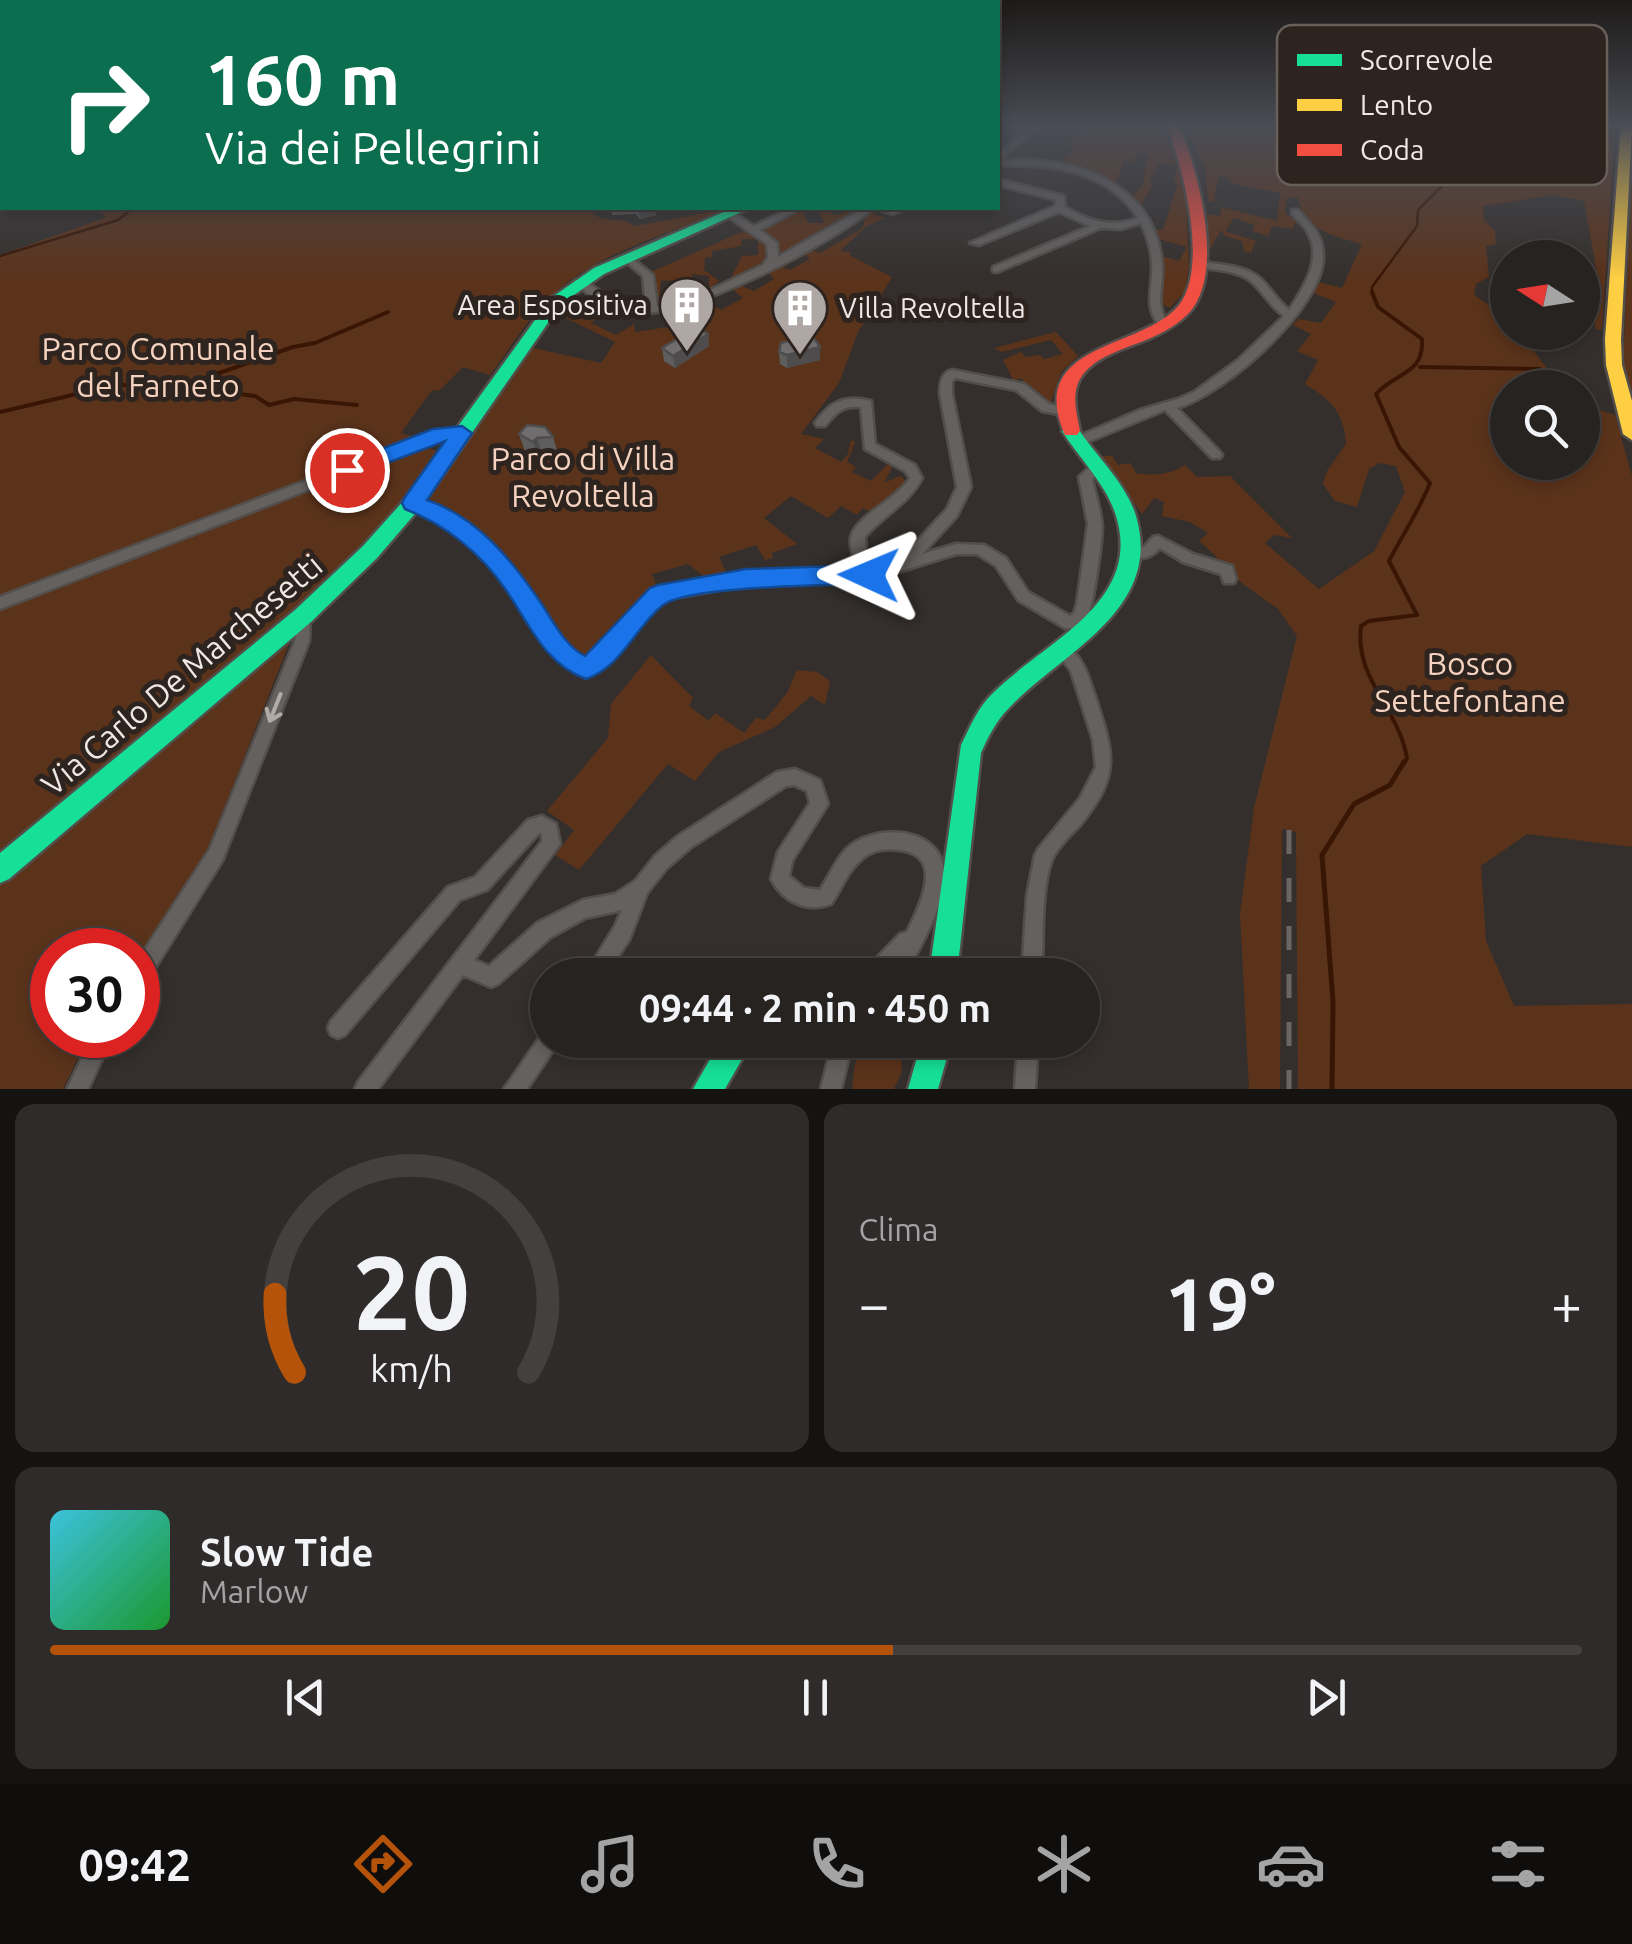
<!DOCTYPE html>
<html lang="it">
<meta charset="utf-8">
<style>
:root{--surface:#272321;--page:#2f2b2a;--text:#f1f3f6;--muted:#a4a4a5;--line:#43403f;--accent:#b45309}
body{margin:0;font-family:Ubuntu,sans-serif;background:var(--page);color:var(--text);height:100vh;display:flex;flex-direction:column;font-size:38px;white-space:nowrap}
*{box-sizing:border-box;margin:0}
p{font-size:32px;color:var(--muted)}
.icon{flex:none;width:55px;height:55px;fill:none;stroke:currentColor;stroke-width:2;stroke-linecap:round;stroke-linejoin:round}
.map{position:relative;height:1089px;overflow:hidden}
.panel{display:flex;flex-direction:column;gap:15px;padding:15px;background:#151312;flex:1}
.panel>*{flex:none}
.banner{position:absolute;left:0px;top:0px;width:1000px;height:210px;box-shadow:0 5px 15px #0003,0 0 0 2px var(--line);background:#0b6e4f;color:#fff;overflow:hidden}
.needle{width:65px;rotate:282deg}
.controls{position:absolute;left:1490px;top:240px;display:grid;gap:20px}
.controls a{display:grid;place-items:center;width:110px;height:110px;border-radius:50%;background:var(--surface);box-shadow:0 5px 15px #0003,0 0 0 2px var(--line);font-size:50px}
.speed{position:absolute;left:30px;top:928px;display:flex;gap:20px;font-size:50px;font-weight:700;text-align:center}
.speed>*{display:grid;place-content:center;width:130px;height:130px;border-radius:50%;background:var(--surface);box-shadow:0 5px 15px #0003,0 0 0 2px var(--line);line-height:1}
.speed .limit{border:15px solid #d22;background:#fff;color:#111}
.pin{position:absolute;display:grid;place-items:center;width:85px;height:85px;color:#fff;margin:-42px;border:5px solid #fff;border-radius:50%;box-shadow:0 2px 10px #0007}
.me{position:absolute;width:110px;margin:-55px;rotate:271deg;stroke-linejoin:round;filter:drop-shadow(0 0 8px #0008)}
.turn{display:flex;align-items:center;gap:35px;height:210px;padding:0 40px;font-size:45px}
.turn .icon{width:130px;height:130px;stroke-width:2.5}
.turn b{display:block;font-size:70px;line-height:85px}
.big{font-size:75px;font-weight:700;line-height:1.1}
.panel .widget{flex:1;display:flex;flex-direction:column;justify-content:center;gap:15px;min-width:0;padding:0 35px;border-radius:20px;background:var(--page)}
.panel .dial{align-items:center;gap:0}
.dial svg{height:260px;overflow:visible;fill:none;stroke:var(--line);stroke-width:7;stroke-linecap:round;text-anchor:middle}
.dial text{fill:var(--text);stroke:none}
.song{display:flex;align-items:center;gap:30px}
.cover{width:120px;height:120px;border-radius:15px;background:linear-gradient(135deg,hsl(190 70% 55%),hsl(130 70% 35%))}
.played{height:10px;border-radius:5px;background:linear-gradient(90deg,var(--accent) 55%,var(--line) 55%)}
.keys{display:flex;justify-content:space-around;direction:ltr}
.heat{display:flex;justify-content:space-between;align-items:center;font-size:55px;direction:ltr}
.panel .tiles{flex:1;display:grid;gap:15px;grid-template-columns:1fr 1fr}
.widget:last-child{grid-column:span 2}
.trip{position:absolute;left:530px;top:958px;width:570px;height:100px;border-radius:50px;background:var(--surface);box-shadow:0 5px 15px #0003,0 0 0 2px var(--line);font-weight:700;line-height:100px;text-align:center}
.menu{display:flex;height:160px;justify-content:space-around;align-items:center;background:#100e0d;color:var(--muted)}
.menu .icon{width:70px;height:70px}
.menu .on{color:var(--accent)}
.menu b{font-size:45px;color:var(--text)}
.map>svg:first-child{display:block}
.green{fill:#5b331b}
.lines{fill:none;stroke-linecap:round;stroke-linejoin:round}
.stream-far2{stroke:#391604;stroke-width:2.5}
.stream-far1{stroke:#391604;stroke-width:4}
.stream{stroke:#391604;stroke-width:5}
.street-casing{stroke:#524e4b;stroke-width:5}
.fast-casing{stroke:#524e4b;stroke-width:5}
.slow-casing{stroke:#524e4b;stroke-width:5}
.jam-casing{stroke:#524e4b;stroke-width:5}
.street{fill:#65615f;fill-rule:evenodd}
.fast{fill:#16e098;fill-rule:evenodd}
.slow{fill:#ffcf43;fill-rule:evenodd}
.jam{fill:#f24e42;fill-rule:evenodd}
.rail{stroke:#6a6563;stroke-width:5;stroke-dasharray:24 24;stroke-linecap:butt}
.wall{fill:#5f5e5f}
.shaded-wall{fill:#4e4c4d}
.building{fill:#6f6d6e;stroke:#4e4c4d;stroke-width:2.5}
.oneway{stroke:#b1aba8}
.route{fill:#1a73e8;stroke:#114b97;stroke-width:2.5}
.labels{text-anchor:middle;stroke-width:10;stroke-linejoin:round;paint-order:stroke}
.far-poi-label{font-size:28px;fill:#efe8e4;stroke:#2e241f;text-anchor:end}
.park-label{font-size:32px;fill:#f5d2bf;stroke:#2e241f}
.street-label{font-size:32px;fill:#efe8e4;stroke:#2e241f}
.key{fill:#2e241f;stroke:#685f5a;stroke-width:2.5}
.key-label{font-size:28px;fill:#efe8e4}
</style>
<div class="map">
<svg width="1632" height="1089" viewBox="0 0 1632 1089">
<rect width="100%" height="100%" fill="#342f2c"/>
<path class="green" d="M1095,126H1163L1185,179L1189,267L1185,291L1170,308L1162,304V256L1179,261L1187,247L1159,239L1156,230H1163L1177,185L1174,179L1177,166L1159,163L1150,182L1152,186L1140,207L1132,197L1143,185L1147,155L1137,153L1133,163L1124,161L1116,182L1062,160L1074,150L1067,146L1082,129L1090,131Z
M1185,126H1346L1361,134L1386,126H1615L1602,330L1595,329L1598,279L1584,201L1552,195L1483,206L1484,220L1495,231L1496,244L1486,246L1489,277L1476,284L1474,295L1507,317L1508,332L1520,333L1561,387L1508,388V462H1582L1583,405L1615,415L1632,476V847L1527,834L1481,866L1486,941L1514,1006L1632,1004V1089H1298L1296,832L1282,829L1280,1089H1249L1240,914L1254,808L1297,636L1278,609L1239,581L1236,571L1213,561L1217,557L1199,541L1208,533L1190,522L1162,516L1164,502L1154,498L1142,514L1099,456H1112L1118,465L1130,463L1136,473C1154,476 1169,475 1185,465L1197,477L1230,476L1292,538L1274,535L1265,543L1319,589L1374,551L1405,492L1396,466L1380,463L1369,469L1357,507L1335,501L1323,484L1327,471L1346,444C1344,412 1331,400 1305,384L1318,360L1297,351L1311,334L1293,325L1298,319L1321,323L1336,302L1313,293L1318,282L1342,288L1362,244C1332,236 1306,231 1298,198L1287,197L1285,213L1300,224H1294L1293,229L1272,226L1268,236L1252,231L1255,225L1234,218L1225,231L1256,241L1251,253L1244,251L1242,241L1225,236L1221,230L1209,251L1207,214L1220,216L1221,207L1277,221L1280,193L1230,183L1231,179L1218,176L1214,201L1208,202L1206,171Z
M1632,162V407L1623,364Z
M95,208H586C604,227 618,214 635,226L731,208C671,233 593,253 546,301C525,323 509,350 490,375L463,367L439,391L432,390L401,433L411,436V441L43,578L0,598V255L107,217Z
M803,208H810L803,209L808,223H824L817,208L837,215L859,208L777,255L776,240L760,230Z
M871,213L885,218L867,226L840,251L852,252L849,255L892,277L858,332L839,383L801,434L824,439L815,448L841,462L848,454L851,440L855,442L847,462L856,467L852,472L871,481L889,463L893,465L884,483L900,476L909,483L874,513L863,508L857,515L841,506L828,518L791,496L764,518L797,544L772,553L773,558L765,560L756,545L719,557L727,574L706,578L688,564L652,574L658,589L593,659L582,662L575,657C533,600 492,524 424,497L529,347L601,363L615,342L556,313L563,308L580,316L599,300L610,307L591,323L616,335L634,324L635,332L668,327V311L674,309L673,316L681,325L708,316L706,302L721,310L743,298L731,288L737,284L754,291L774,279L766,270L773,264L790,270L810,259L802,251L807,248L820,253L863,228L865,217Z
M746,230L769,244L763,262L731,278L742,256L758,255V239H742L741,246L712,251V257L705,258L704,270L719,281L709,289V276L692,274L691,293L679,298L678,280L661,281L659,302L651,272Z
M1056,332L1078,356L1061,372L1050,405L1018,384L1024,381L1020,378L1014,381L1003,360L1021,352L1025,357L1040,355L1044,359L1063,354L1051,340L1002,352L994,348Z
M427,447L439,452L438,457L394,516L296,610L0,855V609L412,450Z
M291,639L206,854L138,958V950H52V1035H89L63,1089H0V884Z
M651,655L693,698L689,706L709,721L715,713L744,733L756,718L765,720L787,693L797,670L817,672L830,681L825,705L811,696L775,727L719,752L695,781L668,764L579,870L555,855L574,830L547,811L608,738L611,704Z
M868,1040H885L901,1054L902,1071L894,1089H852L855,1063Z"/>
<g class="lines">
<path class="stream-far2" d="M0,256L118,220L133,208
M1372,295V287L1417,226L1418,210L1464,164L1489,126"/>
<path class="stream-far1" d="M1372,292L1378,307L1422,339C1424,375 1397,371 1376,394L1399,447L1430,483C1419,511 1403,534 1389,561L1417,615L1369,621L1361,626C1354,679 1399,709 1407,758L1403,765
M1420,367L1540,369
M202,379L293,347L315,343L388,312
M0,412L119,384L141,388L199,380L231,393L255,396L269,405L294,399L357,405"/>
<path class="stream" d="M1332,1089L1333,1002L1322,855L1354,804L1390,785L1404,762"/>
<g class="street-casing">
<path id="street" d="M1030,126H1039L1000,160C1071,155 1155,180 1162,264C1164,286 1154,304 1168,323L1167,325H1159C1143,305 1154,286 1152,262C1151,249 1147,235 1141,223L1121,229L1101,228L997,272L993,271V267L1090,226L1059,212L979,245L970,243L1055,206L1056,200L998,185V179L1064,196L1065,207C1089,221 1110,228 1138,218C1107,170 1050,163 998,166V154Z
M790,208H801L760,230L777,243L778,257L864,208H907L893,214L874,208C827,246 686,321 627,313C607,311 588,294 574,282L575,280H583L623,306L646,307L643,276L624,260V256L628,255L653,275L657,306L710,290L763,265L768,257L767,244L727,216V212H733L754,226Z
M1292,210H1298C1312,226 1323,234 1323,257C1323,308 1225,394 1177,408L1220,452L1222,455L1220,458H1212L1165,410L1080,445H1072L1070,442L1072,439L1140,410L1178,399L1194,392L1238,360L1284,316C1271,307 1265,295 1254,284C1240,270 1216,270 1197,267L1192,264L1197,261C1217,265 1245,264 1261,279C1271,289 1278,301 1289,310C1303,289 1323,258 1308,233C1305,226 1297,220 1292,214Z
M952,370L1024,384L1049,404L1068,408L1070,411L1064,415L1042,411L1016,390L955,378L952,382V394L971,487L957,516L922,554L956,544L984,545L1006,558L1028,592L1070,616L1074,613L1077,604L1088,524L1079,477L1092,465H1102L1103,468L1092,479C1095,493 1101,511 1102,526C1102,540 1093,611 1086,621C1080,628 1072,629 1065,628L1018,600L996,566L977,554H956L869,581L745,585L662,600L603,666L586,675C540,658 533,618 506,582C481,548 448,522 408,506L406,503L413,498C458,513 496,543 522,583C540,610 554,647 585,661L593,656L653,591L658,589L745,573L860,570C855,560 849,548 851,537C856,516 897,499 910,478L905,471L865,449L861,407C843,405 836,412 825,426H817L815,423C830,401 845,395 871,401L875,444L915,465L922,478C909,504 883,515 865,537L866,552L873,568L898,562L947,509L957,487L940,394C940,384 941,373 952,370Z
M462,429L468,433L466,436L432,442L0,609V597L426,435Z
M1158,536L1193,554L1232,566L1236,579L1234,583H1224L1221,574L1183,562L1160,548C1150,559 1140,560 1126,556L1124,552L1126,548L1144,547L1153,537Z
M303,610L308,612L310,616L309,641L222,861L145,984L138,986V960L210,849L295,641L298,612Z
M1064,645C1083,655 1088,676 1095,696C1113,753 1122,773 1081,824C1072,834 1057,847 1052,860C1041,885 1043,946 1042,975H1022L1027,896L1035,855L1038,849L1080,798L1096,767L1093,740L1071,671L1056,651L1059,646Z
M795,769L820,780L828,804L792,861L789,876L804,888L820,890C830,875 837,856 851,845C881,823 942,828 944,873C946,905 919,947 906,975H864L867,968L900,934L907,932C920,906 946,855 899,850C886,848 872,850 862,859C848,870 841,890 831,904C807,913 783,902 771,879L778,852L810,803L807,791L794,785L786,786L690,848L667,868L647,893L629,940L606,975H585L615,926L622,910L585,918L551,937L498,984L491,987L463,975L378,1089H355L358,1082L542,841V834L539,833L487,890L460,900L345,1035L338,1038L331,1035L328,1028L331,1021L448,887L475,877L528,820L542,816L556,824L560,844L474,960L489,966L537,923L583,900L615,894L635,881L655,856L678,836L777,772Z
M548,1031V1040H560L527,1089H504L543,1033Z
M93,1035H113L88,1089H67Z
M833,1040H853L841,1089H821Z
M1018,1040H1038L1035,1089H1015Z"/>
</g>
<g class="fast-casing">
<path id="fast" d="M0,184H2V192H0Z
M733,208H750L604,274L561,304L420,508L377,558L311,622L9,879L0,883V853L295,610L363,546L406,498L551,298L594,268Z
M1071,425L1077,427C1096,456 1126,483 1136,516C1164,610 1061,653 1009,708C996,721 988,737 981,753L957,975H929L961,745C970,727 978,707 993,693C1044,642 1143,603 1116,516C1107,485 1079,458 1062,431Z
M837,961H860L870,965L874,975H823L827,965Z
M721,1040H753L725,1089H693Z
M922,1040H952L938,1089H908Z"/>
</g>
<g class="slow-casing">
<path id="slow" d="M1621,126H1632L1621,339L1622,365L1632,401V440L1623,434L1606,365L1605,339Z"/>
</g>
<g class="jam-casing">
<path id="jam" d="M1167,126H1179C1198,171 1222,261 1195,305C1186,320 1168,330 1153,337C1129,348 1094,355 1080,379C1071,395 1077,414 1080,431L1077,435H1065C1024,342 1143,350 1179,305C1209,267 1183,166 1167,126Z"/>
</g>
<use href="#street" class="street"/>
<use href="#fast" class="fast"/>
<use href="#slow" class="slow"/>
<use href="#jam" class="jam"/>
<path class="rail" d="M1289,830V1089"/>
</g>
<path class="wall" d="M611,208H666L656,210V215L640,219L636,214L612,215Z
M708,334L709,346L675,368L664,361L662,348Z
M779,352L820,360L787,368L780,364Z
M519,434L553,437L558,454H542L539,459L525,451Z"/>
<path class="shaded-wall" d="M638,208H666L656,210V215L640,219Z
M708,334L709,346L675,368L673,356Z
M820,347V360L787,368V355Z
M537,438L542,454L539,459L533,442Z"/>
<path class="building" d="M697,327L708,334L673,356L662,348Z
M812,335L820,347L787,355L779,352L781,343Z
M527,425L545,427L553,437L537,438L533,442L519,434Z"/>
<defs><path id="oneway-shaft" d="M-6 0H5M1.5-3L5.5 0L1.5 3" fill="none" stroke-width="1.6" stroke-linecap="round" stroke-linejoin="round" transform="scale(2.5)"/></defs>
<use class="oneway" href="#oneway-shaft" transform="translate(275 708) rotate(112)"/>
<linearGradient id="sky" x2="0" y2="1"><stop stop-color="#1d1a18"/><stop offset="0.45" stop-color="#4a4d56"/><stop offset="1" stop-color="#4a4d56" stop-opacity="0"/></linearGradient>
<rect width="1632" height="279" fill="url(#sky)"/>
<path class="route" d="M462,426L472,433L427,500C477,517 512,560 541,603C553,621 565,646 585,656L650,588L658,585L746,569L869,565L878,568L881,575L878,581L869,584C831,585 689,586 663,605C635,627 622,667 586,679C545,664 530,625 506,590C482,554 445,524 405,509L402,503L405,497L445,441L347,478L337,470L340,465L433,429Z"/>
<defs>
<g id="building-pin" transform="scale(2.875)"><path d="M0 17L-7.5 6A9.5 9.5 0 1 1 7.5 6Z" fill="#aea7a4" stroke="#2e241f"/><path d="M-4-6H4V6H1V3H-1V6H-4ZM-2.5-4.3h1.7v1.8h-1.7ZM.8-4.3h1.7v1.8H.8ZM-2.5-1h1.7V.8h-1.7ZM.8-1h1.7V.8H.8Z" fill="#fff"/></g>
</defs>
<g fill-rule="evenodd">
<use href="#building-pin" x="687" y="305"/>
<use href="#building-pin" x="800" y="308"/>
</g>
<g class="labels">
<g class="far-poi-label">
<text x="648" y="315">Area Espositiva</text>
<text x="839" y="318" text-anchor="start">Villa Revoltella</text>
</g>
<g class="park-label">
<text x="158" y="360">Parco Comunale<tspan x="158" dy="37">del Farneto</tspan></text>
<text x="583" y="470">Parco di Villa<tspan x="583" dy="37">Revoltella</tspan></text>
<text x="1470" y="675">Bosco<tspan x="1470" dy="37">Settefontane</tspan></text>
</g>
<g class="street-label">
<text transform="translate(182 675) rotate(-40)" y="11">Via Carlo De Marchesetti</text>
</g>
</g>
<rect x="1277" y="25" width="330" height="160" rx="15" class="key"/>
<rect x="1297" y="54" width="45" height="12" fill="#16e098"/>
<rect x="1297" y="99" width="45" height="12" fill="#ffcf43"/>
<rect x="1297" y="144" width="45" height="12" fill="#f24e42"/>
<g class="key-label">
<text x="1360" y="70">Scorrevole</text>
<text x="1360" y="115">Lento</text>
<text x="1360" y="160">Coda</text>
</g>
</svg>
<div class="controls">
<a><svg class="needle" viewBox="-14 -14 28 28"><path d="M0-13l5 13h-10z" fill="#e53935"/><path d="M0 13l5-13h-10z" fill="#a4a4a5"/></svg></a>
<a><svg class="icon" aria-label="search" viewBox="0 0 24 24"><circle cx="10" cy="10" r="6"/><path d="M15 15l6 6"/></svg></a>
</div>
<div class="speed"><div class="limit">30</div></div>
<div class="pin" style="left:347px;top:470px;background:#d93025"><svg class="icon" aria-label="arrive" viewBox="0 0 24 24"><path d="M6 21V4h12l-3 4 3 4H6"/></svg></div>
<svg class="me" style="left:869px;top:575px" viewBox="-20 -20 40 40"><path d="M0-17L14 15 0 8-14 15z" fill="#1a73e8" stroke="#fff" stroke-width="4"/></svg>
<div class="trip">09:44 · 2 min · 450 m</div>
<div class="banner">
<div class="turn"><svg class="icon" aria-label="right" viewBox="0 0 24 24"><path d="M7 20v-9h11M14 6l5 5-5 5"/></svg><div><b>160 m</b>Via dei Pellegrini</div></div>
</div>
</div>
<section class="panel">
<div class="tiles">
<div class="widget dial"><svg viewBox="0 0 100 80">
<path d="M14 69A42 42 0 1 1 86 69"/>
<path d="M14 69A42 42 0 0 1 8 45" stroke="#b45309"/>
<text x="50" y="56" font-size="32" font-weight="700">20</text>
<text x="50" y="72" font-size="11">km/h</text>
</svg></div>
<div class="widget"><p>Clima</p>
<div class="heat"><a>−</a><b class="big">19°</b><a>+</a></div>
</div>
<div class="widget">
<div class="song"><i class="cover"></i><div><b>Slow Tide</b><p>Marlow</p></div></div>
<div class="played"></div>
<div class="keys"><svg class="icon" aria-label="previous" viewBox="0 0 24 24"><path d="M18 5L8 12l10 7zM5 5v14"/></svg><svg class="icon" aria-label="pause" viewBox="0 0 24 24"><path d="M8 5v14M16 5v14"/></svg><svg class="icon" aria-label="next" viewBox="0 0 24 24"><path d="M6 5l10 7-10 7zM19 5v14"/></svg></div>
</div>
</div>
</section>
<nav class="menu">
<b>09:42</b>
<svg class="icon on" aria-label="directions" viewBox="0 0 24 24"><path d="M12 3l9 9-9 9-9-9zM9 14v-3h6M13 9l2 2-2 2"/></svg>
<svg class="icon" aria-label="music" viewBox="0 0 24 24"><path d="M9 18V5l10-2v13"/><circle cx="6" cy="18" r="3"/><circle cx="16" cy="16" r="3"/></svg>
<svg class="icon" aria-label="phone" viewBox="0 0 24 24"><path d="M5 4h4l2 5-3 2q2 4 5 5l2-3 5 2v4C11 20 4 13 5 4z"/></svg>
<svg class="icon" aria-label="climate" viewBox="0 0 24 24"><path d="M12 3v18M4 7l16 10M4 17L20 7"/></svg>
<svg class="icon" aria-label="car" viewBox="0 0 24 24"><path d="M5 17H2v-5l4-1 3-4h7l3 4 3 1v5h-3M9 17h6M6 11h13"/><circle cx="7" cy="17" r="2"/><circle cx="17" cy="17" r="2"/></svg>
<svg class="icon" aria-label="filters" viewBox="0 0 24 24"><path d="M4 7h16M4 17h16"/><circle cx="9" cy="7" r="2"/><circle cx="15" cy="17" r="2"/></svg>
</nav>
